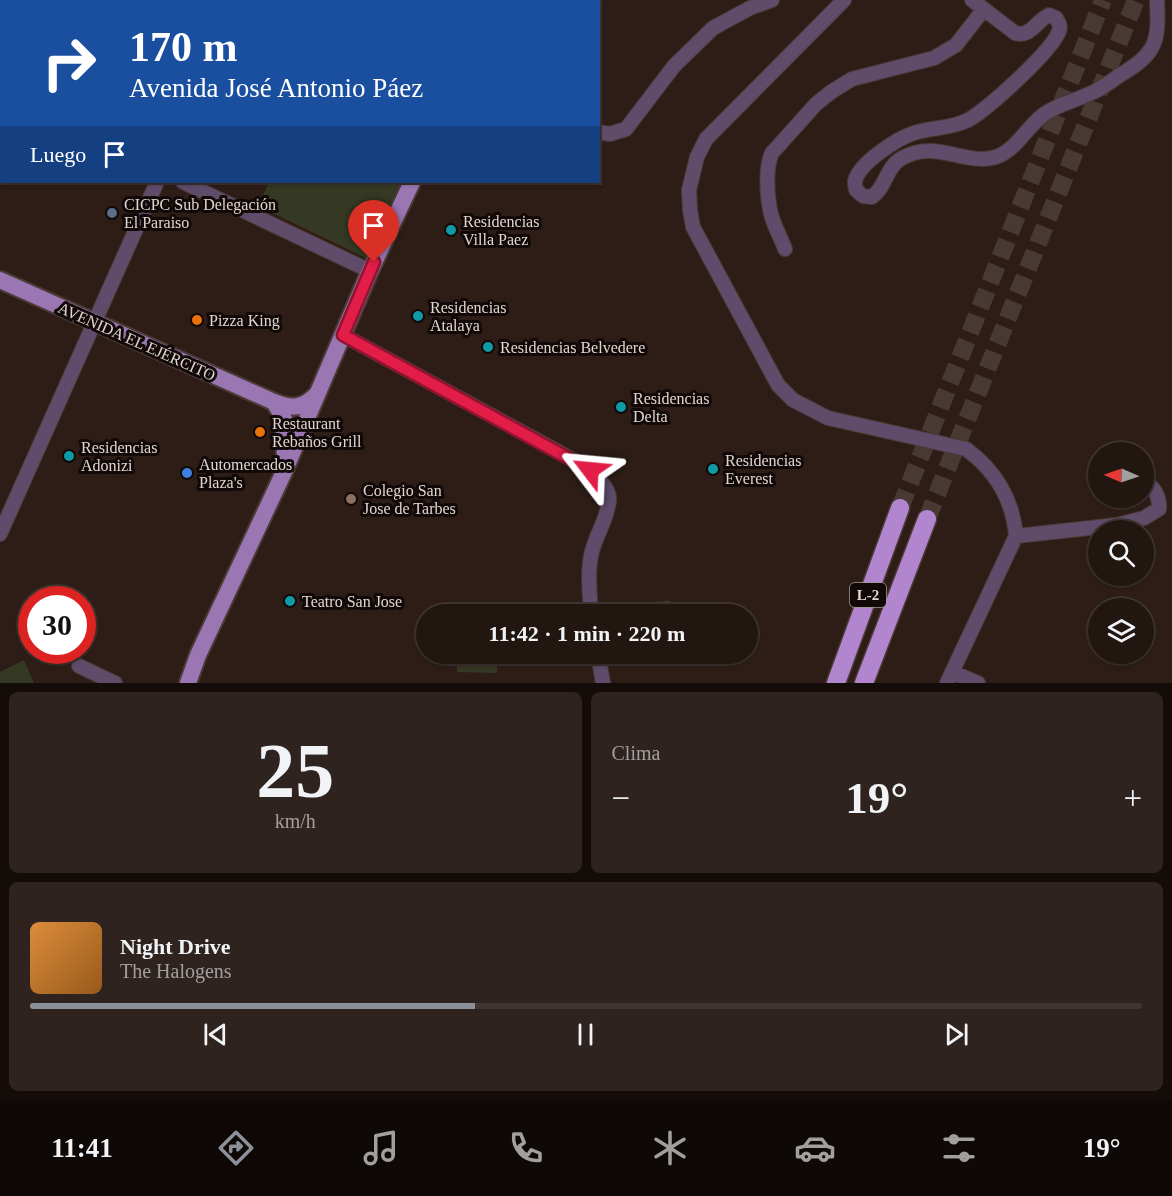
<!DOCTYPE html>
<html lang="es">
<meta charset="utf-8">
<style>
:root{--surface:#221611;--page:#2e231f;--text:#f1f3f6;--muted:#a29f9f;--line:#3f3531;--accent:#8c9099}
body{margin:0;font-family:Georgia,serif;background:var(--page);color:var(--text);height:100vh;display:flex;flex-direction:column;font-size:22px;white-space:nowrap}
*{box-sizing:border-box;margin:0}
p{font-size:20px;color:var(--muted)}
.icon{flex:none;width:33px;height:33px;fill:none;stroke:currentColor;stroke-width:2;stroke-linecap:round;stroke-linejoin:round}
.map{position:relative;height:683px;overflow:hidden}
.side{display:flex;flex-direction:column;gap:9px;padding:9px;background:#130c09;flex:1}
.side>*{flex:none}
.top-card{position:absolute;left:0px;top:0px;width:600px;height:183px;box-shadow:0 2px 4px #0004,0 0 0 2px var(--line);background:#1a4fa0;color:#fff;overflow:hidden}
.needle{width:39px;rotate:272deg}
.buttons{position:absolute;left:1088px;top:442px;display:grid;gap:12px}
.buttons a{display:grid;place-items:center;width:66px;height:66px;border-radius:50%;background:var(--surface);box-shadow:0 2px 4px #0004,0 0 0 2px var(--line);font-size:30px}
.speed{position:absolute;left:18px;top:586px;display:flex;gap:12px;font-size:30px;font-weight:700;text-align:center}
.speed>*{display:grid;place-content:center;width:78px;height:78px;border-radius:50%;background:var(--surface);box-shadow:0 2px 4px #0004,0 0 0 2px var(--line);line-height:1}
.speed .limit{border:9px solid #d22;background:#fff;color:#111}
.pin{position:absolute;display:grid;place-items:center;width:51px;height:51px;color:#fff;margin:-62px -26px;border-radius:50% 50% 50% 0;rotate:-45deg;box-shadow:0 0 6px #0007}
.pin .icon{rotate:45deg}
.me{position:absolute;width:66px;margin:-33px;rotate:299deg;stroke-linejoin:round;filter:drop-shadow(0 0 4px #0008)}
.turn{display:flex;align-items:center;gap:21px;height:126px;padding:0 30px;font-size:27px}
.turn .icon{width:78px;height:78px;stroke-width:2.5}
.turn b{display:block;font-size:42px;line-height:51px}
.then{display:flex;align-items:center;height:57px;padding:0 30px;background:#0003;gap:12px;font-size:22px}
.big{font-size:45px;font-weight:700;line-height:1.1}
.side .widget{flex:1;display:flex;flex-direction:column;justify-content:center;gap:9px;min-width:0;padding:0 21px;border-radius:9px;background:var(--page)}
.side .dial{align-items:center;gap:0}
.dial b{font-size:78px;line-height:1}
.song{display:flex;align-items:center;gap:18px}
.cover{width:72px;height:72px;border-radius:9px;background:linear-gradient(135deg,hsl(30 70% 55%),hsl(30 70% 35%))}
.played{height:6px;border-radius:3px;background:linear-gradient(90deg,var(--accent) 40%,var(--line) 40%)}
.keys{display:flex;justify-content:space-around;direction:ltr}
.heat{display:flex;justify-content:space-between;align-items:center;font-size:33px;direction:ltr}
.side .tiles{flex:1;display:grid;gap:9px;grid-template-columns:1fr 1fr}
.widget:last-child{grid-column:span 2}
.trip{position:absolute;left:416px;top:604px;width:342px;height:60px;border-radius:30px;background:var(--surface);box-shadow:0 2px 4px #0004,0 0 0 2px var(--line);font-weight:700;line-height:60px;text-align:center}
.tabs{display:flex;height:96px;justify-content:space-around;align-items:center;background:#0e0907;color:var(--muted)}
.tabs .icon{width:42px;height:42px}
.tabs .selected{color:var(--accent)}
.tabs b{font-size:27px;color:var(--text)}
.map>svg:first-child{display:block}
.green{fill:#353822}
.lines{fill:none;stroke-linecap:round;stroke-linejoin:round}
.highway-tunnel{stroke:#493933;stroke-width:18;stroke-dasharray:18 9;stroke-linecap:butt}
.minor-casing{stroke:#4b3a35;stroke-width:16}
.major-casing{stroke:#4b3a35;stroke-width:20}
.highway-casing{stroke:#4b3a35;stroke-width:21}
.minor{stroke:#5e4c6a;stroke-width:14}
.major{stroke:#9a76b2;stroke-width:16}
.highway{stroke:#b286cf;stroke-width:18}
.route-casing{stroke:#92132f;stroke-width:15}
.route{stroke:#e11d48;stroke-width:10}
.service-dot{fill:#5c6f8a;stroke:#100907;stroke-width:2}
.culture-dot{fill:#0f9aa8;stroke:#100907;stroke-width:2}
.food-dot{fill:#e8710a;stroke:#100907;stroke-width:2}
.shop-dot{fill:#3f7fe0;stroke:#100907;stroke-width:2}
.education-dot{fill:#8d6e63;stroke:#100907;stroke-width:2}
.labels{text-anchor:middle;stroke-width:6;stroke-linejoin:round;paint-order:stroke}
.shield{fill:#100907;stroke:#a29894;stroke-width:1.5}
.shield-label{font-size:15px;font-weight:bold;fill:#e1d5d0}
.poi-label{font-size:16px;fill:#e1d5d0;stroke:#100907;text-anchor:start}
.street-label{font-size:16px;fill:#e1d5d0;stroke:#100907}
</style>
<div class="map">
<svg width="1172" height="683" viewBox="0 0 1172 683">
<rect width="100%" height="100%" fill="#2e1d17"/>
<path class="green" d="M269,182H412L374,262L258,206Z
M457,654L498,655L497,673L457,672Z
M24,660L34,683H0V672Z"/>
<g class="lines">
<path class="highway-tunnel" d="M900,508L1103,0
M927,519L1136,0"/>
<g class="minor-casing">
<path id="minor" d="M195,0L198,2
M538,0V2
M844,0L706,139L697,157L689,190L690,210L693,227L778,385L793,400L828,418L966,449C995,470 1013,500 1016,536L947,683
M972,0L1015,33C1030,38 1036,21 1049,15L1056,18C1059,23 1061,26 1059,31C1053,50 986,111 968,120C951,129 932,127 914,133C898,138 859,163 855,181C855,182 855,189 856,190L863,196L872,197C886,187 886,167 902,158C937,139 964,166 996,157C1016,150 1027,127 1043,115C1056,105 1074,101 1089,94C1100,90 1110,82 1120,75C1157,53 1159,42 1157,0
M507,2L509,0
M0,95H2
M598,132L610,134L626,129L674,66L713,28L750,8L772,0
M183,182L370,271
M785,249C781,238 774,226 771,214C767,198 765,167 772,153L816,104L831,92L852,79L934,58L956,45L984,9
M343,335L590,469C597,478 610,488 609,500C608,516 599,530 594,545C586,566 590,593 591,615
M0,534L157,182
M1016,536L1117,525L1144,518L1159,509C1160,494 1153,488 1143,478
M591,614L668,609
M598,654L603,683
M79,666L115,683
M952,672L978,683"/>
</g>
<g class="major-casing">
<path id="major" d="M385,0L387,2
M64,2L65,0
M0,140L2,137
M0,280L274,402C292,409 303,409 317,394
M274,402L284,419L285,461
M188,683L198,655L284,472L370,271L412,182"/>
</g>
<g class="highway-casing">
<path id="highway" d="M836,683L900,508
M864,683L927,519"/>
</g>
<use href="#minor" class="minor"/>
<use href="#major" class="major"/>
<use href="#highway" class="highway"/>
</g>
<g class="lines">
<g class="route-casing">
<path id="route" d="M374,262L343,335L590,470"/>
</g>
<use href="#route" class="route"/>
</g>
<circle class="service-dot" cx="112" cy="213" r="6"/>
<g class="culture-dot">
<circle cx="451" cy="230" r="6"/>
<circle cx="418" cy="316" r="6"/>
<circle cx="488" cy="347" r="6"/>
<circle cx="621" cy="407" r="6"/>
<circle cx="69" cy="456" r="6"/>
<circle cx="713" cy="469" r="6"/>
<circle cx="290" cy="601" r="6"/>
</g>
<g class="food-dot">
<circle cx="197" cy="320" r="6"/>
<circle cx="260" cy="432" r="6"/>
</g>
<circle class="shop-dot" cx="187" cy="473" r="6"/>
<circle class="education-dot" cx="351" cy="499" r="6"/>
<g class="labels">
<rect class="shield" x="850" y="583" width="36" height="24" rx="4.5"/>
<g class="shield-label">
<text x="868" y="600">L-2</text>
</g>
<g class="poi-label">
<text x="124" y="210">CICPC Sub Delegación<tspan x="124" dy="18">El Paraiso</tspan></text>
<text x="463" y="227">Residencias<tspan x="463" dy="18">Villa Paez</tspan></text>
<text x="430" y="313">Residencias<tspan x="430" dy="18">Atalaya</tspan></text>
<text x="209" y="326">Pizza King</text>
<text x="500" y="353">Residencias Belvedere</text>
<text x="633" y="404">Residencias<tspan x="633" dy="18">Delta</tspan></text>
<text x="272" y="429">Restaurant<tspan x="272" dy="18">Rebaños Grill</tspan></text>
<text x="81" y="453">Residencias<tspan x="81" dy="18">Adonizi</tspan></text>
<text x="725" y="466">Residencias<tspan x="725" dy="18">Everest</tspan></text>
<text x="199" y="470">Automercados<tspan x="199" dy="18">Plaza's</tspan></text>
<text x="363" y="496">Colegio San<tspan x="363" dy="18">Jose de Tarbes</tspan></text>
<text x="302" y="607">Teatro San Jose</text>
</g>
<g class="street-label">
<text transform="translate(137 341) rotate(24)" y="6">AVENIDA EL EJÉRCITO</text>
</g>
</g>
</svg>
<div class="buttons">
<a><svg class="needle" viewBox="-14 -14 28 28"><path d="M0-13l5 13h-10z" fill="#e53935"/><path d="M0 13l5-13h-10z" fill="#a29f9f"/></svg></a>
<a><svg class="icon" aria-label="search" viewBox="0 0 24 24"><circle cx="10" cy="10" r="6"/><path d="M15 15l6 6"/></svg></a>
<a><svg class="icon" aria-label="layers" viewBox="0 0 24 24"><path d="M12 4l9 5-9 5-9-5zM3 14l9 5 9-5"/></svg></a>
</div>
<div class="speed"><div class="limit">30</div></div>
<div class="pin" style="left:374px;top:262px;background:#d93025"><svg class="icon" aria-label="arrive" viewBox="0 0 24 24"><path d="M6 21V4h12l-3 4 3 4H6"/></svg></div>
<svg class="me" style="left:590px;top:470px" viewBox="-20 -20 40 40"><path d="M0-17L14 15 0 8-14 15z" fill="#e11d48" stroke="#fff" stroke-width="4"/></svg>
<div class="trip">11:42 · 1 min · 220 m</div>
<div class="top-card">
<div class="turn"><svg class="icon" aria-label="right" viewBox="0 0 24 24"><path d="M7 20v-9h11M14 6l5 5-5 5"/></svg><div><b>170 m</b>Avenida José Antonio Páez</div></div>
<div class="then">Luego<svg class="icon" aria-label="arrive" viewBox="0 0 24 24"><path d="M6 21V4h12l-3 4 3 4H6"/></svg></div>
</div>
</div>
<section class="side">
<div class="tiles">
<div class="widget dial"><b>25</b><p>km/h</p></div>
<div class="widget"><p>Clima</p>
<div class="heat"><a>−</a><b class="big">19°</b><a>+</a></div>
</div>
<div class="widget">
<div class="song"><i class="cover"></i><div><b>Night Drive</b><p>The Halogens</p></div></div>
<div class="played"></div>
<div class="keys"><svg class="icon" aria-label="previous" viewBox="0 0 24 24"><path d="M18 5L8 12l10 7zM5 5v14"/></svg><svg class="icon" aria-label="pause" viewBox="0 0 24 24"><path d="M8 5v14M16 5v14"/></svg><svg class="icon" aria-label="next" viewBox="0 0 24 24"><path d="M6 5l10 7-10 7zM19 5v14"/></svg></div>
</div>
</div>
</section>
<nav class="tabs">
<b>11:41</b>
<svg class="icon selected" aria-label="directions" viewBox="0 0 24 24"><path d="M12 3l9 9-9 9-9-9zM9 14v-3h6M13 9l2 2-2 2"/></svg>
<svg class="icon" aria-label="music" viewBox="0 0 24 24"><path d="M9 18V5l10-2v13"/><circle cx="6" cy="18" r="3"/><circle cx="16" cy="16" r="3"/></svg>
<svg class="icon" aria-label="phone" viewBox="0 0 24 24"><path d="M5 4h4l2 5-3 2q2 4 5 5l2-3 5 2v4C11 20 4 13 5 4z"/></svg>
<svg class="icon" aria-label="climate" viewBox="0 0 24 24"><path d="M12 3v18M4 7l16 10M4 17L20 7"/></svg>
<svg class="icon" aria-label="car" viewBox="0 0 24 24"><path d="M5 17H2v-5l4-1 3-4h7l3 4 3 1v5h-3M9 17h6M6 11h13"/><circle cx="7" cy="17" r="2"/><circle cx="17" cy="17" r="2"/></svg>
<svg class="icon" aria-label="filters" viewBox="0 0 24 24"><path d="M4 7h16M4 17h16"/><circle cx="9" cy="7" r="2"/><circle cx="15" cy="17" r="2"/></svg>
<b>19°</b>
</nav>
